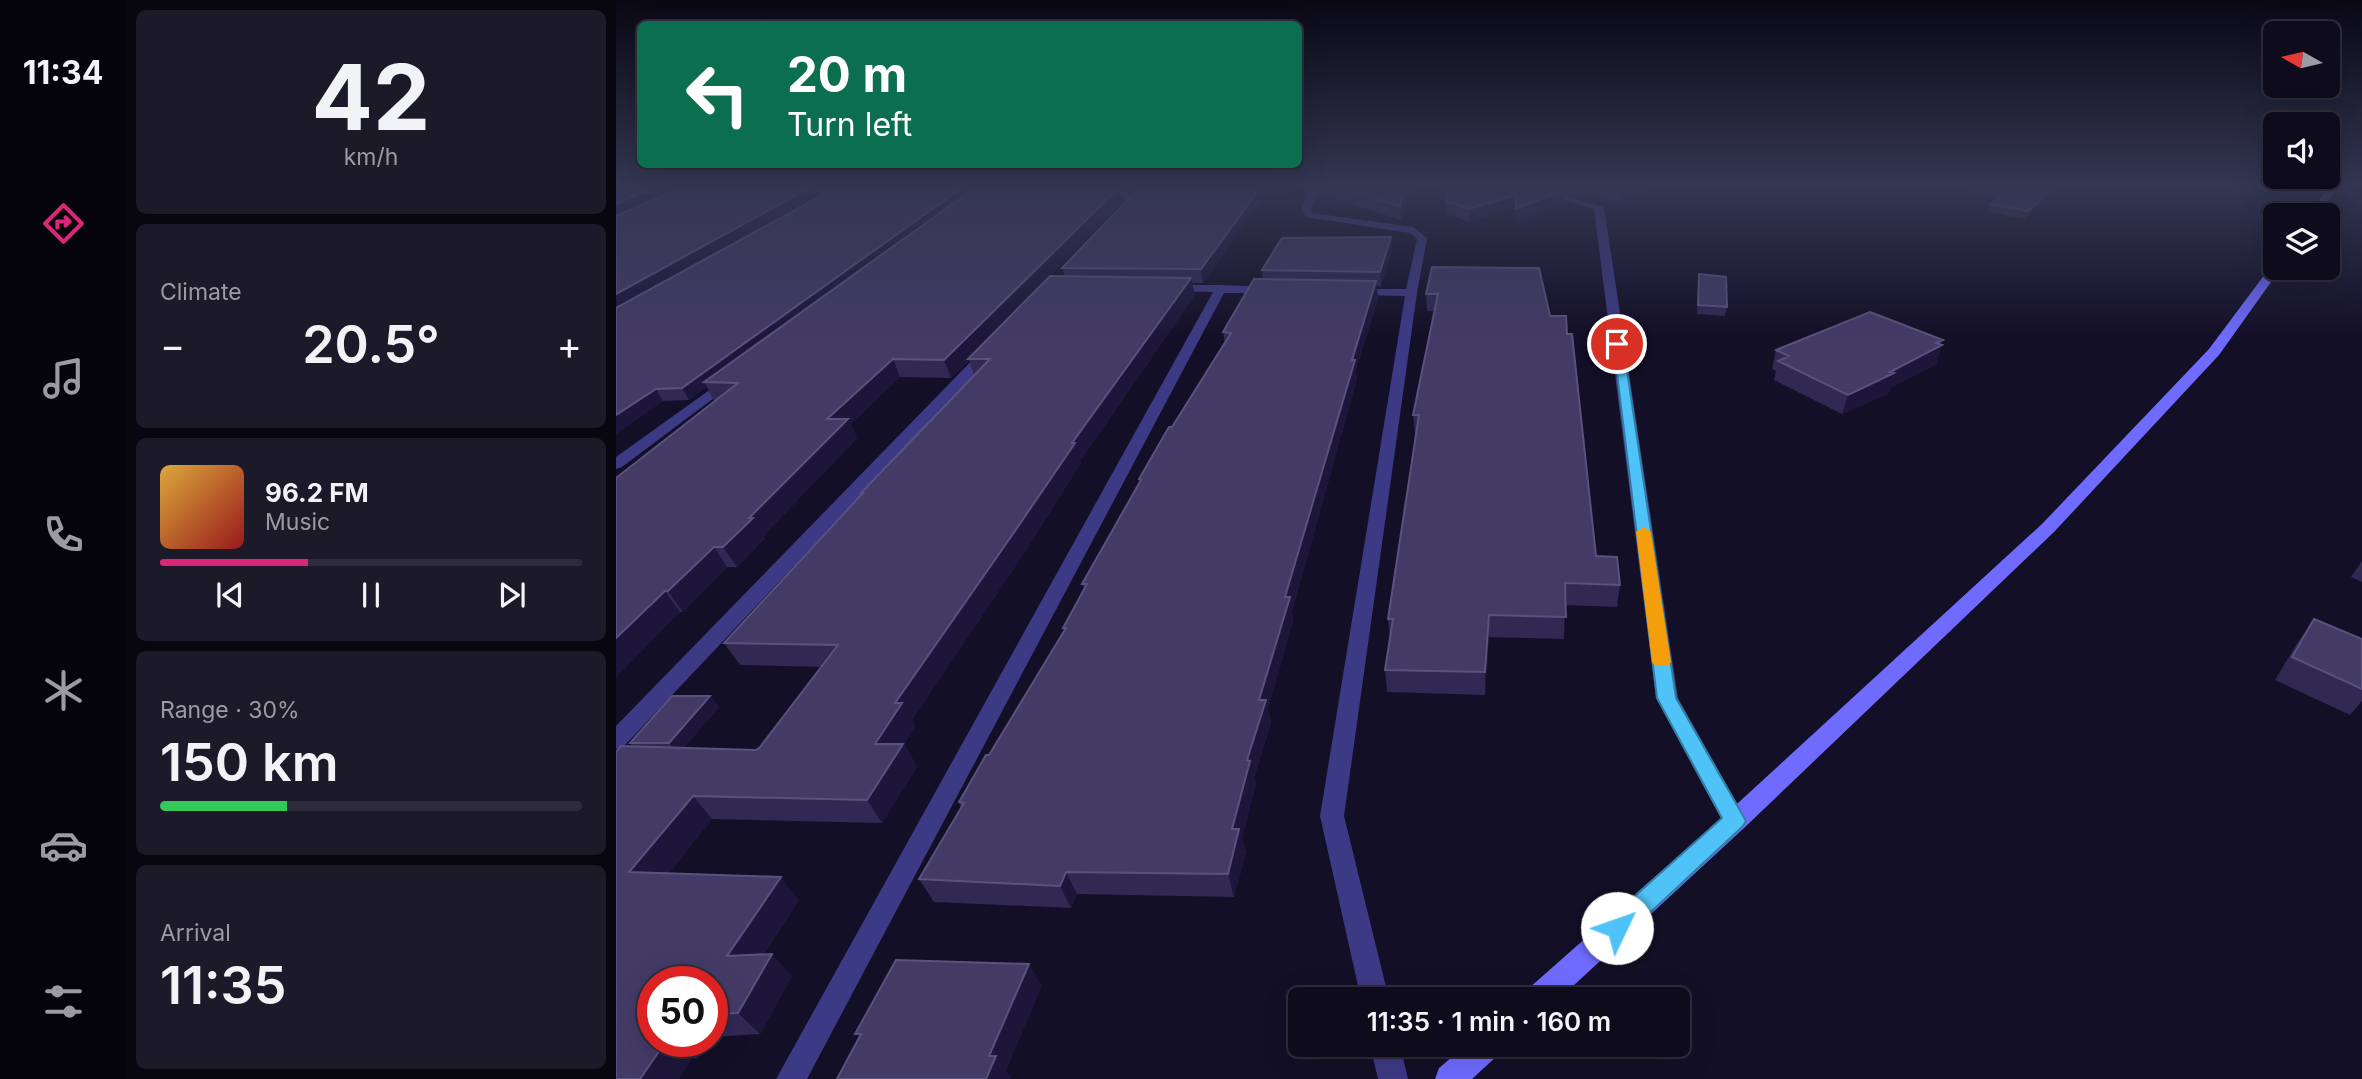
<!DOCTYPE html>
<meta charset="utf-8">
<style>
:root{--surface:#0e0b1c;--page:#1c1929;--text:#f1f3f6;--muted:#9b9ba3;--line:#2e2b3b;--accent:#db2777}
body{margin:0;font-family:Inter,sans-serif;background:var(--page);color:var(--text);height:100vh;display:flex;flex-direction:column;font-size:26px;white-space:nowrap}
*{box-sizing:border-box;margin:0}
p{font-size:23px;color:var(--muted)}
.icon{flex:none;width:38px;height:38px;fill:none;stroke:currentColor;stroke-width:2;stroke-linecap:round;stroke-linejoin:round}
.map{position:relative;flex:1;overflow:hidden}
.side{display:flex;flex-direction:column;gap:10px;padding:10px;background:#08060f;width:490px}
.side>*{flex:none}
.banner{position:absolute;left:21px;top:21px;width:665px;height:147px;border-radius:10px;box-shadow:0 7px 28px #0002,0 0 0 2px var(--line);background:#0b6e4f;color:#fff;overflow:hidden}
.needle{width:46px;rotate:278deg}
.tools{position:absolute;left:1647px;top:21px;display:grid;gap:14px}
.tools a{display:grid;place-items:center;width:77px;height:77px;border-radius:10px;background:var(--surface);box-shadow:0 7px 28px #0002,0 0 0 2px var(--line);font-size:35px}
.speed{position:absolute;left:21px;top:966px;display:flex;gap:14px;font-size:35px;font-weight:700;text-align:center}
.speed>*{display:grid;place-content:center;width:91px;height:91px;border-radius:50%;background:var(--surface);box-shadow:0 7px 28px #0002,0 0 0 2px var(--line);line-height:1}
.speed .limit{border:10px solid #d22;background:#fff;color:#111}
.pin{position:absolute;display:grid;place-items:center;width:60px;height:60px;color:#fff;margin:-30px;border:4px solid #fff;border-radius:50%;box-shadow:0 2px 7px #0007}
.me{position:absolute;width:77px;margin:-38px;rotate:48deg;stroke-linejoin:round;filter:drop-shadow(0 0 5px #0008)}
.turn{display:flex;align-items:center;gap:24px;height:147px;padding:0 35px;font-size:32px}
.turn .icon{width:91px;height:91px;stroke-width:2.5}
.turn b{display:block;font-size:49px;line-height:60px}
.big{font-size:52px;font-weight:600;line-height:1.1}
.side .card{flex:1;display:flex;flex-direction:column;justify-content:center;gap:10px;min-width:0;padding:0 24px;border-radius:10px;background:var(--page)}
.side .dial{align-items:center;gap:0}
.dial b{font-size:91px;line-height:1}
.song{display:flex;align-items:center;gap:21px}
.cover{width:84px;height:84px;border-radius:10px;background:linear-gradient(135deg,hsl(40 70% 55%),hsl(0 70% 35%))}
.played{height:7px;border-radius:4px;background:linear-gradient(90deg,var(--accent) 35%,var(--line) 35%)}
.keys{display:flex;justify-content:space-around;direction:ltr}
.heat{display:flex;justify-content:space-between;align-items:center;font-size:38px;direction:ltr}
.charge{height:10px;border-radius:5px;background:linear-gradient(90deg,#34c759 30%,var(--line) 0)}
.trip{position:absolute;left:672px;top:987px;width:402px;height:70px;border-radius:10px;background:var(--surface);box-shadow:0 7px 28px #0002,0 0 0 2px var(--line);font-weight:600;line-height:70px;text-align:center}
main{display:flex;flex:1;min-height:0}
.tab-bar{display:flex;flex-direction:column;width:126px;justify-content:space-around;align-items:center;background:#06040b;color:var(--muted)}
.tab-bar .icon{width:49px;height:49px}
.tab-bar .active{color:var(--accent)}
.tab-bar b{font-size:32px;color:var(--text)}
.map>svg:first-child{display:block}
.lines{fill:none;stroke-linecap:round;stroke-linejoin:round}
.minor{fill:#3d3a85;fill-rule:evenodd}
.secondary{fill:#6f6bff;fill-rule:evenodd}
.wall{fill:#312854}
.shaded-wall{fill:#1d163a}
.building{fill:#433a66;stroke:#5a527e;stroke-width:2}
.route{fill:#4fc3f7;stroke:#337fa1;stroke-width:2}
.slow{fill:#f59e0b}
</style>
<main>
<nav class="tab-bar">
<b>11:34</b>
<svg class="icon active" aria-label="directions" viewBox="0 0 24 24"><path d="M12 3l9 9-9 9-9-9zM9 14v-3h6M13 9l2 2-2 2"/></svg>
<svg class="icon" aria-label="music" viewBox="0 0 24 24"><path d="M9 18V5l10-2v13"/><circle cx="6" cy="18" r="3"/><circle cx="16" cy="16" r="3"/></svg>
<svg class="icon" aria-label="phone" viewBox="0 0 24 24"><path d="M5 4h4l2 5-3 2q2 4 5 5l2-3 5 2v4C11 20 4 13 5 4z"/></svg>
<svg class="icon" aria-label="climate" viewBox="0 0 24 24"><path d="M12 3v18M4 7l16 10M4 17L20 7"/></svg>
<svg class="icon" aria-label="car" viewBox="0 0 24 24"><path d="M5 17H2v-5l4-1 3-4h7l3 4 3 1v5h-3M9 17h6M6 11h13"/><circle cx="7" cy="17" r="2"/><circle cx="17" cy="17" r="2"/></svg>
<svg class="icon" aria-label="filters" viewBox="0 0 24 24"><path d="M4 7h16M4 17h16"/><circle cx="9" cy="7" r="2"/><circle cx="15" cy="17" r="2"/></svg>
</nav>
<section class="side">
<div class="card dial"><b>42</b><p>km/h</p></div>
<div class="card"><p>Climate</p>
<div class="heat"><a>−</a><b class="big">20.5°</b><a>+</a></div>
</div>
<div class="card">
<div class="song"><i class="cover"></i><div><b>96.2 FM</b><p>Music</p></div></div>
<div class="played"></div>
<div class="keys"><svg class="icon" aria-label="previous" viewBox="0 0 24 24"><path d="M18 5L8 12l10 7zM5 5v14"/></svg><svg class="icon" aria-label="pause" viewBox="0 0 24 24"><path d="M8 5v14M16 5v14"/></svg><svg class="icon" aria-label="next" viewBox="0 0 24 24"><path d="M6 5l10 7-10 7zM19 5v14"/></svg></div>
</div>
<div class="card"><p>Range · 30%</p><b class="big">150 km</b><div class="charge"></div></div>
<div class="card"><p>Arrival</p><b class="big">11:35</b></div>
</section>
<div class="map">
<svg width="1746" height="1079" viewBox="0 0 1746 1079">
<rect width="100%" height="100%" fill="#130f26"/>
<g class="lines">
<path class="minor" d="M171,187H237L242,190L237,193L174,192L171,191Z
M492,187H505L522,201L507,217L499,215L511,201L499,191L482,194L477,191Z
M695,187H704L695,210L696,213L797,227L811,238L801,293L728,816L773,999H745L704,816L789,296L739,295L733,292L739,289H790L801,239L794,233L690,217L685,210Z
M905,187H918L988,207L1062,698L1131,821L1128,828L1119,831L1110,828L1040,698L978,209Z
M605,285L655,287L661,290L655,293H608L191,1079H160L597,292L553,291L547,288L553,285Z
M373,347L380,351L378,354L8,746L0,749V726L368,348Z
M113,376L120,380L118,383L6,467L0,469V457Z
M754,1045H784L792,1079H762Z"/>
<path class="secondary" d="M1713,187H1722L1702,215H1692Z
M1659,265V268H1665L1603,355L1438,532L1128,828L943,999H908L912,989L1110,814L1426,524L1593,349L1655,266Z
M850,1045H887L882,1055L856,1079H819L823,1068Z"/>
</g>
<path class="wall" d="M0,187H64L4,214L195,187L199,196L37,288L349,194L504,187L507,201L427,283L449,277L446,268L655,187L587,283H576L579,295L464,461L465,463L408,553L296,720L299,726L288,744L301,767L266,823L96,819L52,874L183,900L148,954L176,976L144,1034L97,1037L96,1038V982L37,1041H94L82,1059L77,1058L0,1079L17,747L14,743L94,696L103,707L68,748L140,750L144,747L205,667L124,665L108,643L246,494L245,493L358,375L353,360L335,378L284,377L235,424L241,438L147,536L149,538L121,567H111L67,612H64L0,677V478L100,401H98L91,387L73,400L47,401L0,434Z
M703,187H795L785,220L704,194Z
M832,187H1040L1005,203L971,193L962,197L948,193V203L900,223V208L853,222L830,214L829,201Z
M1343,187H1444L1409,219L1372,212L1375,204L1383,197L1342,188Z
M775,237L776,251L765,286H761L762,298L740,370L741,379L676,611L677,620L652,709L655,723L638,778L640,783L626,838L630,852L618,897L461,894L455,908L318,902L303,879L345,807L343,802L373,755L448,631L447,628L468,589L466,584L523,483V479L609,343L607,332L647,279L646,270Z
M816,267L934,316L951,334L980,556L1004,585L1001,607L949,605L948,639L873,637L869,695L771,692L769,670L774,639L772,619L800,435H799L797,415L819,311H811L810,294Z
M1083,274L1111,307L1109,316L1081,314Z
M1325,345L1320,364L1274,388L1273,393L1226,414L1158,380L1160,371L1156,369L1160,350Z
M1746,561V582L1735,577Z
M1698,619L1746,639V701L1734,715L1659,680L1682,642Z"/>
<path class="shaded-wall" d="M39,187H64L0,216V204Z
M195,187L199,196L0,309V294Z
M347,187L350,196L88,382L91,387L73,400L66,388Z
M504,187L507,201L335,378L328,360Z
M645,187H655L587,283L585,269Z
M790,187H795L785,220L784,206Z
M962,187H971V193L962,197Z
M1013,187H1040L1005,203L1006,190Z
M1439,187H1444L1409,219L1412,211Z
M948,190V203L900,223V209Z
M900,195V208L853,222V209Z
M775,237L776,251L765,286L764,272Z
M575,278L579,295L464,461L465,463L408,553L296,720L299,726L288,744L301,767L266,823L251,800L259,744L279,703L456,443Z
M760,281L762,298L740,370L741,379L676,611L677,620L652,709L655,723L638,778L640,783L626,838L630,852L618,897L612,874L616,829L631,760L643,700L669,597L736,360Z
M1327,340L1320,364L1274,388L1273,393L1226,414L1232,395L1274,372Z
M277,359L284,377L235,424L241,438L147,536L149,538L121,567L107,547L133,518L211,419Z
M40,389L47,401L0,434V415Z
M98,547L111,567L67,612L52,591Z
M49,591L64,612L0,677V638Z
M873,615V637L869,695V672Z
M94,696L103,707L62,755L53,743Z
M77,796L96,819L35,895L13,872Z
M450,872L461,894L455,908L444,886Z
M165,877L183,900L132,978L111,956Z
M156,954L176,976L144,1034L122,1013Z
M413,964L426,986L390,1071L395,1077L394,1079H370L373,1056Z
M50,1041H57L77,1058L63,1079H24Z
M63,1041H94L82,1059Z"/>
<path class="building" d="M0,187H39L0,204Z
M67,187H195L0,294V216Z
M221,187H347L66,388L40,389L0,415V308Z
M360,187H504L328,360L277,359L211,419H232L133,518H137L107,547H98L52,591H49L0,638V478L122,383L88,382Z
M521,187H645L585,269L446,268L521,190Z
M723,187H790L784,206Z
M832,187H937L948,190L900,209V195L853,209L829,201Z
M994,187H1013L1006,190Z
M1372,187H1439L1412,211L1375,204L1390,191Z
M775,237L764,272L646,270L666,238Z
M816,267L923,268L934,316H950L951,334H956L980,556L1001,557L1004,585L949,583L950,617L873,615L869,672L769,670L777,619H772L803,415H797L822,294H810Z
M1083,274L1110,277L1111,307L1082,305Z
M434,276L575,278L456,443H459L399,531L279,703H286L259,744H287L251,800L77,796L13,872L165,877L111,956L156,954L122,1013L96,1014V982H37V1041H50L24,1079H0V752L5,746L140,750L144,747L222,645L108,643L247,493H245L374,359H352Z
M638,279L760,281L736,360H739L669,597H674L643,700H650L631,760L634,761L616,829H623L612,874L450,872L444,886L303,879L348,803L343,802L370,755H373L450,628H447L471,584H466L525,480L523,479L553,427H556L615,333L607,332Z
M1254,312L1327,340L1320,343L1326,345L1274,372L1278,373L1232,395L1162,361L1173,356L1160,350Z
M1698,619L1746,639V689L1676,657Z
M56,696H94L53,743H14Z
M280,960L413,964L373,1056H380L370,1079H221L245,1034H239Z"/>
<linearGradient id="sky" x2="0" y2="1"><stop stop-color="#0a0815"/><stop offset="0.55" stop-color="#333752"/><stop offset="1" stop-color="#333752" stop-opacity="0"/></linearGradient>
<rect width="1746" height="338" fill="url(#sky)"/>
<path class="route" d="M997,341L1007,344L1060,698L1130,821L1126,827L1009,936L1001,939L992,936L989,928L992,920L1106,818L1041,698Z"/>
<path class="slow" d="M1028,527L1035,532L1055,662L1052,666H1039L1036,662L1020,532Z"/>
</svg>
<div class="tools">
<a><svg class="needle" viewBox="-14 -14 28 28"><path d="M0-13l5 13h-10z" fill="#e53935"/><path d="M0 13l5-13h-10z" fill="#9b9ba3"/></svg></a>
<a><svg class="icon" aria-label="sound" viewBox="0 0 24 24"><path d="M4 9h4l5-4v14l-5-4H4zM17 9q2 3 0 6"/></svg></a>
<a><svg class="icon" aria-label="layers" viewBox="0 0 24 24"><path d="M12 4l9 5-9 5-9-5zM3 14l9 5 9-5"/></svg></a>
</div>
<div class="speed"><div class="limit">50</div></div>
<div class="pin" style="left:1001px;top:344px;background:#d93025"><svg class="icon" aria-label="arrive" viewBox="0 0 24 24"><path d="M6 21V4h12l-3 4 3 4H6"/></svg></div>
<svg class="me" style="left:1001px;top:928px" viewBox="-20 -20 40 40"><circle r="19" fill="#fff"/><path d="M0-13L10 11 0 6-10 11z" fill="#4fc3f7"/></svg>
<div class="trip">11:35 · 1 min · 160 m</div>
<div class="banner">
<div class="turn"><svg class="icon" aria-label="left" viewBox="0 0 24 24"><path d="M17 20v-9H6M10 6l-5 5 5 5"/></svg><div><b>20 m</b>Turn left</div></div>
</div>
</div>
</main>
